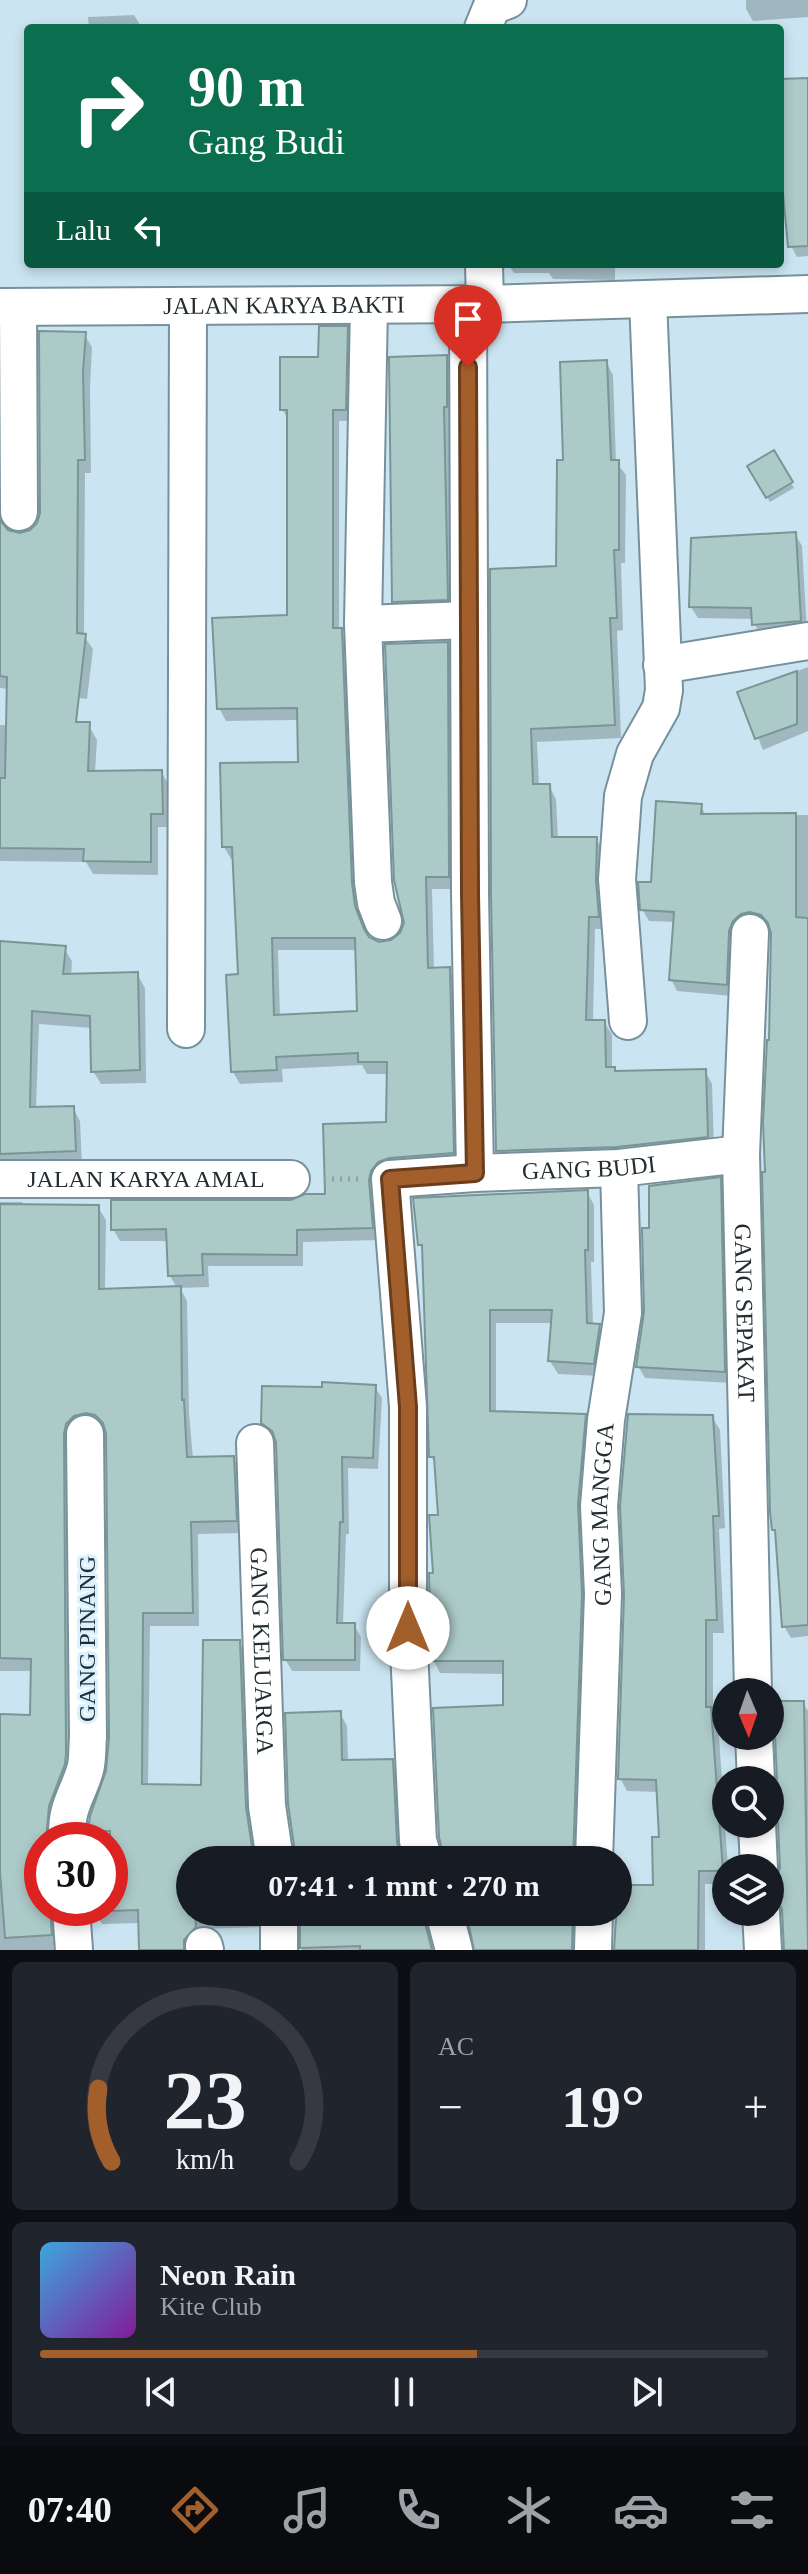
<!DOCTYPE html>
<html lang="id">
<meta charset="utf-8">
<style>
:root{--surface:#171b24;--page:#20242c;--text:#f1f3f6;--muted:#9ea1a6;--line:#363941;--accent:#a25f2c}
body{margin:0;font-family:Georgia,serif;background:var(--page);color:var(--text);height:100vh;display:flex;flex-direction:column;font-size:30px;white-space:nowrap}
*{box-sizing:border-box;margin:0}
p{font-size:26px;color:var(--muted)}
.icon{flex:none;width:44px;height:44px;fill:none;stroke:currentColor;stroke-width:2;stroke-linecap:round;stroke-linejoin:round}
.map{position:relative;height:1950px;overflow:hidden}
.side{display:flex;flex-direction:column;gap:12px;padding:12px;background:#0d0f14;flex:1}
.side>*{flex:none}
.banner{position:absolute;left:24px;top:24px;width:760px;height:244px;border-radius:8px;box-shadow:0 4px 12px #0003;background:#0b6e4f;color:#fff;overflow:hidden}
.needle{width:52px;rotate:178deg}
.tools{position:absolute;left:712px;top:1678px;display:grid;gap:16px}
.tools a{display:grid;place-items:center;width:72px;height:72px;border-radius:50%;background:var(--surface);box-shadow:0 4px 12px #0003;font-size:40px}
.speed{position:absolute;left:24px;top:1822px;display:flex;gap:16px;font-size:40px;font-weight:700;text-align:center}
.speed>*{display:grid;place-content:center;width:104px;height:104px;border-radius:50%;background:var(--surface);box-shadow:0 4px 12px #0003;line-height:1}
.speed .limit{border:12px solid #d22;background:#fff;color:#111}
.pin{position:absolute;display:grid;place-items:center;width:68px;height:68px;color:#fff;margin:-82px -34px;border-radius:50% 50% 50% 0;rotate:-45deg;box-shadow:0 0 8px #0007}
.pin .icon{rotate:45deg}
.me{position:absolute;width:88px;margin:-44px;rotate:0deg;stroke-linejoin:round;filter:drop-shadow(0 0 6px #0008)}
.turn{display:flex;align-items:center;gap:28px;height:168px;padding:0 32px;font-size:36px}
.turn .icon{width:104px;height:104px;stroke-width:2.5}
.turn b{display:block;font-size:56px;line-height:68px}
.then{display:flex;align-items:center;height:76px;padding:0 32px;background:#0003;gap:16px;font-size:30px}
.big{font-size:60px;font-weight:700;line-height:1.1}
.side .widget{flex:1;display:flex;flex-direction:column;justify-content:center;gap:12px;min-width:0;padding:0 28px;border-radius:12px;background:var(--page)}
.side .dial{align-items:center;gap:0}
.dial svg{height:208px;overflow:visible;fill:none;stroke:var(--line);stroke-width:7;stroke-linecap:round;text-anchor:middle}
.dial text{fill:var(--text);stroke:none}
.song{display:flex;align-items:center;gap:24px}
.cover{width:96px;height:96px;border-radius:12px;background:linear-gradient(135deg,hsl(200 70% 55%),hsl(290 70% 35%))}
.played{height:8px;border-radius:4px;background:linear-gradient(90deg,var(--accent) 60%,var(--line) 60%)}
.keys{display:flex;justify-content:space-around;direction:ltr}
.heat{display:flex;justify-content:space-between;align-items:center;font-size:44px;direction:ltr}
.side .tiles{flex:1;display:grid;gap:12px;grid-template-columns:1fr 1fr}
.widget:last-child{grid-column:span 2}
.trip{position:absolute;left:176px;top:1846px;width:456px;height:80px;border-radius:40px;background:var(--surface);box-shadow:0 4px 12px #0003;font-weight:700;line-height:80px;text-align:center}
.tab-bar{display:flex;height:128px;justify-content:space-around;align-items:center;background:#090b0e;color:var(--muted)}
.tab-bar .icon{width:56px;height:56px}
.tab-bar .active{color:var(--accent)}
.tab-bar b{font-size:36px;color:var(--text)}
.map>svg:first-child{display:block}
.shadow{fill:#0003;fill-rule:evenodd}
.building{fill:#accbc8;stroke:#799694;stroke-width:2;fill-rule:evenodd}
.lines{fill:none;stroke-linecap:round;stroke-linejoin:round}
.minor-casing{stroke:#77919c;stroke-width:40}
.path{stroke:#8ba0a9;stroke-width:5;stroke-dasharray:2 6;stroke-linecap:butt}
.minor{stroke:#fff;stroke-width:36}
.route-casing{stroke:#693e1d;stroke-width:20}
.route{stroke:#a25f2c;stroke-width:14}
.labels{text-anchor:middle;stroke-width:6;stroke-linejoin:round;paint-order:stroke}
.street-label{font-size:24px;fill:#232e32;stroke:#d7f2fe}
</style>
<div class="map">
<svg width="808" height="1950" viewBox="0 0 808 1950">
<rect width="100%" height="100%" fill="#cae5f1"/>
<path class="shadow" d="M746,0H808V17L753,21L746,9Z
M134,15L142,28H89L88,17Z
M808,80V256L797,257L790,244L784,179H780V81Z
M508,264H615V280L553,279L549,273H514Z
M346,328L354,340L352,421H339V630L348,642L358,897L361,920L368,938L379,944L392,942L401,935L406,924L447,644L454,656L455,889H432L434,970L449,969L456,982L460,1165L396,1170L379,1240L303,1242V1266H208L209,1287L180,1288L187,1301L189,1412L193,1459L233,1458L241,1471L243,1533L198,1534L199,1626H150L148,1786L203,1787L239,1642L247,1655L258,1860H190V1912H271L265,1927L201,1929L194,1950H141L140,1923L102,1924L94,1911L93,1908H110V1840H88L92,1816L109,1766L108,1434L105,1429L92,1426L73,1767L53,1840H42V1908H63L58,1950H0V1739L32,1717V1671H0V1202H22L25,1207H98L106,1220L105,1290L177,1288L170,1276L168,1241H120L113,1229L327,1196L388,1124V1074H367L362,1065L282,1069L283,1082L240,1084L233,1072L240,976L235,859H231L224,847L300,764L299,720L226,721L219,708L289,617V421L282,409ZM278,950H358L359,1013L280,1017Z
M84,334L92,347L90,387L91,473H85L84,636L93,649L87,699L0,688V380L4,386L5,528L20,535L31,531L39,524Z
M446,357L455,373L456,615L403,617L394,601Z
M606,362L613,375L616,462L626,475L625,563H621L623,630L617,631L621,738L537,742L539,786H549L556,799L558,839H596L604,851L605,929H595L593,1022H604L612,1035V1069L616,1073L705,1071L712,1084L714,1149L505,1164L498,1151L493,894L558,568L566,462Z
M773,453L794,488L770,502L750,467Z
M795,534L802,546L807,632L760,636L753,619L698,618L691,607Z
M808,667V731L763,750L740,693Z
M0,725L89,726L97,740L95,773L161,772L169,785L170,827H158V875L93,874L86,862L0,861Z
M701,806L706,816L808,815V1636L791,1638L784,1626L778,1537L774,1530L767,1174L773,933L769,926L758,923L732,996L677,991L671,979L676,922L649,921L642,909L652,884Z
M0,943L64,948L72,961L71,976L137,974L145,988L146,1083L101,1084L93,1071L92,1028L39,1024L36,1109L73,1108L80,1121L82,1164L0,1173Z
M719,1180L726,1191L730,1383L645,1378L638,1366L646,1313L651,1230Z
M587,1192L594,1205V1262H591L593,1326H599L606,1339L600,1376L558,1374L550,1361L553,1323H496V1413L585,1416L592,1429L580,1860H446L505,1707V1674L440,1673L433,1660L440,1517L436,1465L431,1456L425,1254L420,1245Z
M375,1387L382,1398L378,1469L348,1468L349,1534H346L343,1625H354L361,1637L360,1671H292L285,1659L277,1440L270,1435L263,1423Z
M712,1417L720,1430L725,1528L719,1529L724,1633H713V1713L718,1722L728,1868H726V1884H705V1950H616L655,1887L661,1839L659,1792L627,1791L620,1778Z
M773,1703H803L808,1711V1950H786L783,1908L772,1893L782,1868L779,1820L770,1809V1797L776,1791L779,1780L777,1735L770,1724V1706Z
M340,1713L347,1726L348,1762L392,1761L400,1774L404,1860H297Z
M302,1912H435L430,1921L435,1950H302Z
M468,1912H586L579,1950H476Z"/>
<path class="building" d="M808,78V246L788,247L780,161V79Z
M319,326H348L346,410H333V628H342L352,883L355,906L364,929L369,937L379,942L391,940L400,933L404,923L394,880L385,644L448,642L449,877H426L428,968L450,967L454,1153L389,1158L378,1162L371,1171L369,1180L373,1228L297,1230V1255L202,1254L203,1275L168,1276L166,1229L111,1230V1200H291L305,1194H325L323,1124L386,1122L387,1062H358V1053L276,1057L277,1070L231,1072L226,975L238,974L232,847H222L220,763L298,762L297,708L217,709L212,618L287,615V410H280V357H318ZM272,938H355L357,1011L274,1015Z
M39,331L86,332L83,372L85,460H78L77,633L86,634L76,722H90L88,771L162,770L163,814H151V862L83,861L84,849L0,848V778H5L7,677L0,676V520L8,530L20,533L30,530L37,523L40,513Z
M447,355V407H444L448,600L392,602L389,357Z
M607,360L611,460H619V550H614L617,618H610L615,725L531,729L533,784H550L552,837H597L596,881L599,917H589L586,1020H605L606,1067H615V1071L706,1069L708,1137L617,1147L496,1151L491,894L490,569L556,566L557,460H563L560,362Z
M774,450L793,482L766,498L747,466Z
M796,532L801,621L752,625L751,608L689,607L691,538Z
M797,671V724L755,739L737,692Z
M656,801L702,804L701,814L796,813V917L808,918V1625L782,1627L775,1530H772L770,1512L762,1172H765L763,1122L767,1040H769L771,933L768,923L761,915L750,912L741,914L733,921L729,931L727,985L669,980L674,912L640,910L638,882H651Z
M0,941L66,946L63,974L138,972L140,1070L91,1072L90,1016L32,1011L30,1107L74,1106L76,1151L0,1154Z
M721,1177L725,1372L636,1367L644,1312L642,1228H649V1186Z
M588,1190V1250H585L587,1323L600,1324L594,1364L548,1361L552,1310H490V1411L586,1414L578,1504L582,1594L573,1860H444L439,1837L433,1708L503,1705V1661H431L429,1573H433L429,1515H438L434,1457H429L422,1245H418L413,1198Z
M0,1204L99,1205V1289L181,1286L182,1400H184L187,1457L234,1456L237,1521L191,1522L193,1613H143L142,1784L201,1785L203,1640H240L246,1807L254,1860H187L189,1912H195L196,1927L184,1940V1950H139L138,1910L110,1911V1831H88L90,1816L106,1771L109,1737L106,1434L103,1423L95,1415L86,1413L74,1416L66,1424L64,1434L66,1753L65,1764L49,1806L46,1840H42V1908H50L52,1935L5,1938L0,1872V1714L30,1715L31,1659L0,1658Z
M322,1382L376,1385L373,1458L342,1457L343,1522H340L337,1623H355V1660H283L276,1442L272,1431L261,1423L262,1386L322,1387Z
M628,1414L713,1415L719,1516H713L717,1620H706V1707H711L723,1871H699L698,1950H614L618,1885H653L652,1837H659L656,1780L618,1779L624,1595L620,1506Z
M772,1701H804L808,1950H784L782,1910L778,1900L770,1893V1886L777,1878L780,1867L778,1823L770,1808V1795L775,1789L777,1779L775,1735L770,1723Z
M341,1711L342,1760L393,1759L397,1842L402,1860H354V1857L296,1859L288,1804L285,1713Z
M300,1912H396L397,1919H424L432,1950H360V1946L300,1948Z
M466,1912H573L572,1950H474Z"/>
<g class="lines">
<g class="minor-casing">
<g id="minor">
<path d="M483,28L492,6L508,0"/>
<path d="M484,264L485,304"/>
<path d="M468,304L470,894L475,1173"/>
<path d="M369,305L363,624L469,620"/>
<path id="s1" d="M0,307L485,304L808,294"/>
<path d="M18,308L19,512"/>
<path d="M363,624L373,882L376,903L383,921"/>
<path d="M662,665L808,641"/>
<path id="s2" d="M750,933L741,1154L753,1692"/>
<path d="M628,1021L617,879L623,796L635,754L661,708L664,690L648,300"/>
<path d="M186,1029L188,308"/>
<path id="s3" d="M0,1179H291"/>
<path id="s4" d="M255,1443L267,1806L275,1860"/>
<path d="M754,1736L756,1780"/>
<path d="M757,1824L759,1868"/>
<path d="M67,1840C66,1806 76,1799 85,1770C88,1760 87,1747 88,1737L85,1434"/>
<path id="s5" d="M424,1860L418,1841L408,1628V1407L390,1179L475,1173L619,1168L741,1154"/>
<path id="s6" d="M594,1860L603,1594L599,1506L606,1420L623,1313L619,1168"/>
<path d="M71,1908L74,1950"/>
<path d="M279,1912V1950"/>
<path d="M444,1912L454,1950"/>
<path d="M761,1912L763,1950"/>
<path d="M204,1946L205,1950"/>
<path d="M593,1950L594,1912"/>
</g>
</g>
<path class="path" d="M324,1179H358"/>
<use href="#minor" class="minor"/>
</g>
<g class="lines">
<g class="route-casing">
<path id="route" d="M408,1628V1407L390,1179L475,1173L470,894L468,367"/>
</g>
<use href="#route" class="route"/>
</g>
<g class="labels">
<g class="street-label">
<text dy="8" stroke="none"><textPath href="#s1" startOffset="284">JALAN KARYA BAKTI</textPath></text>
<text dy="8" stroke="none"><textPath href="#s5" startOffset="882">GANG BUDI</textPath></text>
<text dy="8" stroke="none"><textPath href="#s3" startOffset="146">JALAN KARYA AMAL</textPath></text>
<text dy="8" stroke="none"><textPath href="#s2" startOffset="380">GANG SEPAKAT</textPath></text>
<text dy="8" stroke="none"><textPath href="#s6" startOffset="346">GANG MANGGA</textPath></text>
<text transform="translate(87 1639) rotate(-90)" y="8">GANG PINANG</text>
<text dy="8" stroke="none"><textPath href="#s4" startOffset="208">GANG KELUARGA</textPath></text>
</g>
</g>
</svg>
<div class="tools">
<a><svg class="needle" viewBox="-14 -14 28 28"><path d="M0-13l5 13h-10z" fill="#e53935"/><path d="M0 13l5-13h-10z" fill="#9ea1a6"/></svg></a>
<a><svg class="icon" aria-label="search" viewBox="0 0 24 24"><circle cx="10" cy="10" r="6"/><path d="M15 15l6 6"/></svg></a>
<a><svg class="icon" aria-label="layers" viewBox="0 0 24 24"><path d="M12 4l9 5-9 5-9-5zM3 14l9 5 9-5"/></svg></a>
</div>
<div class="speed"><div class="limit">30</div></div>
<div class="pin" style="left:468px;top:367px;background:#d93025"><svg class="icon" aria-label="arrive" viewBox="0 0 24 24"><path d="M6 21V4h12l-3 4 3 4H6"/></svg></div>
<svg class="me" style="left:408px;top:1628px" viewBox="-20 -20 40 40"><circle r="19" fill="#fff"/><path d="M0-13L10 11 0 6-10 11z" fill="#a25f2c"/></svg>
<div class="trip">07:41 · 1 mnt · 270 m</div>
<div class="banner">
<div class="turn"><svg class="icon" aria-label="right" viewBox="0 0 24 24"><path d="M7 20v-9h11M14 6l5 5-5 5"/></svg><div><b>90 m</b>Gang Budi</div></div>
<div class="then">Lalu<svg class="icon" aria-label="left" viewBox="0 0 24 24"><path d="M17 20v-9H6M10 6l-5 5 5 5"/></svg></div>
</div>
</div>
<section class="side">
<div class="tiles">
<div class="widget dial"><svg viewBox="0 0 100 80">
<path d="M14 69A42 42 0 1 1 86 69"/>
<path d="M14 69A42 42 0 0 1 9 41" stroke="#a25f2c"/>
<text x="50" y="56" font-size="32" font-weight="700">23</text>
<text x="50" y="72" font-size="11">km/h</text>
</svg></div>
<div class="widget"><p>AC</p>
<div class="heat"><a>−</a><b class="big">19°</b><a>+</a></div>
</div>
<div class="widget">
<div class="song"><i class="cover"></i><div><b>Neon Rain</b><p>Kite Club</p></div></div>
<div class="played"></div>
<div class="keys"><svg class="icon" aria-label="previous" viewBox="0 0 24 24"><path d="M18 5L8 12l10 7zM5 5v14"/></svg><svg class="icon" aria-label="pause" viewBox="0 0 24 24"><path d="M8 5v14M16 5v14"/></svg><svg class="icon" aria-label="next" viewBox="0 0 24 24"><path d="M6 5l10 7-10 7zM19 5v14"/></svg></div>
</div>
</div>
</section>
<nav class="tab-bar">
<b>07:40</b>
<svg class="icon active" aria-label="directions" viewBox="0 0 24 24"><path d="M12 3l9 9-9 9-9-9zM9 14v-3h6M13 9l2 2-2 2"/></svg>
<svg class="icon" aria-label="music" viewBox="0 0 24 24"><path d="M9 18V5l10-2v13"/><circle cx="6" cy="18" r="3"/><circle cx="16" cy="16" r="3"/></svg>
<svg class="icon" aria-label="phone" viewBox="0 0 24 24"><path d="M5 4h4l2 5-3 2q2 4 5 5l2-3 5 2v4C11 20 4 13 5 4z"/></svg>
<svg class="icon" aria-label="climate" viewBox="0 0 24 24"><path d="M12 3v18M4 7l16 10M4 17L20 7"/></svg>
<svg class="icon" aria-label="car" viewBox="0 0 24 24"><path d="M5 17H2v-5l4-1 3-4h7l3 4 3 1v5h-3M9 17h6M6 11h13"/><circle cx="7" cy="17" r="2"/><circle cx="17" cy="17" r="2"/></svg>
<svg class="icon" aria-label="filters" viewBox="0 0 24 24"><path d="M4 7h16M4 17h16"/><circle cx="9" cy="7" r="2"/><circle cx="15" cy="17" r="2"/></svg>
</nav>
